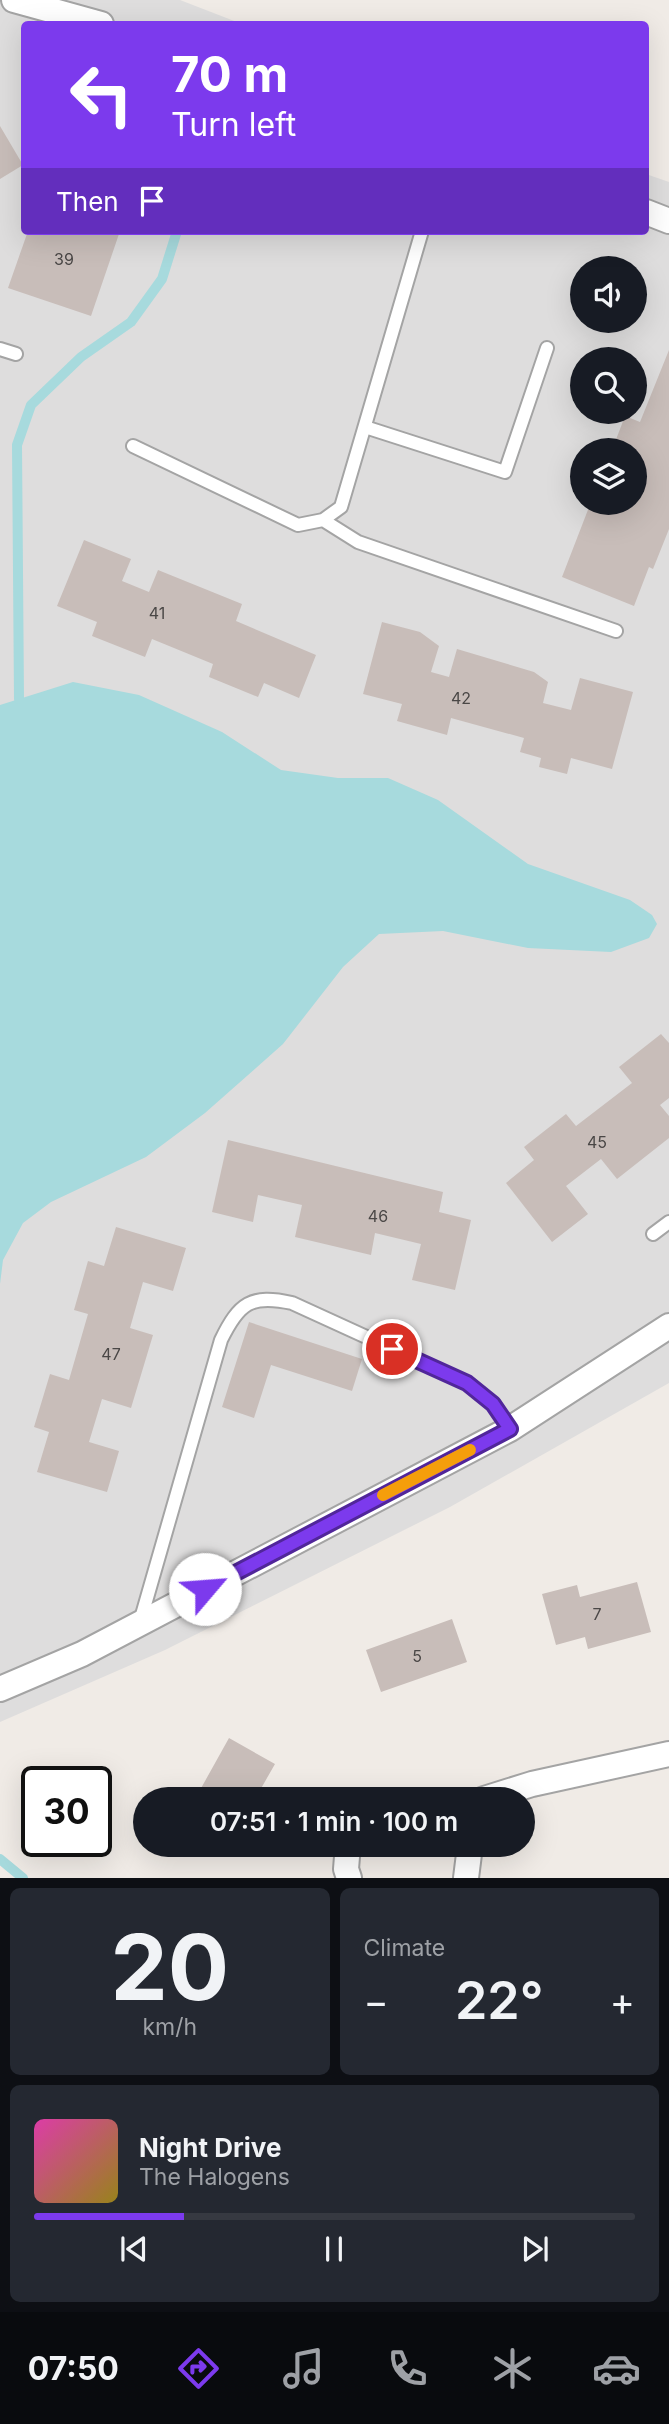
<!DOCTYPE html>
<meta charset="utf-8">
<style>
:root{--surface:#171b24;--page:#242831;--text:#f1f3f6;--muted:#9ea1a6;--line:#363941;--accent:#7c3aed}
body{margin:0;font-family:Inter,sans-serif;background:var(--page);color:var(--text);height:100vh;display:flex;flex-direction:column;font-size:26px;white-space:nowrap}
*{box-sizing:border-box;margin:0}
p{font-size:23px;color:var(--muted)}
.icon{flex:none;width:38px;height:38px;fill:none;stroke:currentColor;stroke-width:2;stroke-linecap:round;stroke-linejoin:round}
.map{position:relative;height:1878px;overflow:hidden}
.drawer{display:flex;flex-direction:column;gap:10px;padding:10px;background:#0d0f14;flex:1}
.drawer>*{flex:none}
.banner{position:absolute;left:21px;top:21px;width:628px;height:214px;border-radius:7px;box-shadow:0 7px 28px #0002;background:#7c3aed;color:#fff;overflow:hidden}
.tools{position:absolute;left:570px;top:256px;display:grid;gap:14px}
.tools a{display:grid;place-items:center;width:77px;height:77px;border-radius:50%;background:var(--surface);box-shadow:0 7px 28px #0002;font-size:35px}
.speed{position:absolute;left:21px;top:1766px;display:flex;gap:14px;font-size:35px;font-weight:700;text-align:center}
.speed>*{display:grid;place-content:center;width:91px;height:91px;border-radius:50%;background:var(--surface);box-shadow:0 7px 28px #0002;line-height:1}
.speed .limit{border:4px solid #111;border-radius:10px;background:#fff;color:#111}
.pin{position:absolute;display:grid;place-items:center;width:60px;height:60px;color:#fff;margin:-30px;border:4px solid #fff;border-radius:50%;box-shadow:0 2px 7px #0007}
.me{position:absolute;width:77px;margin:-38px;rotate:63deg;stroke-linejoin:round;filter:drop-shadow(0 0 5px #0008)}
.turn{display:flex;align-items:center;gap:24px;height:147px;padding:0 35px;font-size:32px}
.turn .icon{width:91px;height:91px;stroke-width:2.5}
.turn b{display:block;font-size:49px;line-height:60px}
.then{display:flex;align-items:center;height:66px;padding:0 35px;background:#0003;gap:14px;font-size:26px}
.big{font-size:52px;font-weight:600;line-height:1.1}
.drawer .tile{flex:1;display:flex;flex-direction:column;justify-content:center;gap:10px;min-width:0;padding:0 24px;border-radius:10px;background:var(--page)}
.drawer .dial{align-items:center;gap:0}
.dial b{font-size:91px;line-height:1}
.song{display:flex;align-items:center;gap:21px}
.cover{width:84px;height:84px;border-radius:10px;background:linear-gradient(135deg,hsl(320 70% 55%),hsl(50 70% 35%))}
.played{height:7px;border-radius:4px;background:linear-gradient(90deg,var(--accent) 25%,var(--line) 25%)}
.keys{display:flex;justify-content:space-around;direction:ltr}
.heat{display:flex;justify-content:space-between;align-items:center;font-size:38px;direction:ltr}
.drawer .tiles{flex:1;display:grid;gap:10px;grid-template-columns:1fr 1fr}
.tile:last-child{grid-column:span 2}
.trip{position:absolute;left:133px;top:1787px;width:402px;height:70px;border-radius:35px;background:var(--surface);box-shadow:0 7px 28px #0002;font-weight:600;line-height:70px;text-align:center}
.tab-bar{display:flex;height:112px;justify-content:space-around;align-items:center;background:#090b0e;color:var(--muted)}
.tab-bar .icon{width:49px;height:49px}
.tab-bar .on{color:var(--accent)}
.tab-bar b{font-size:32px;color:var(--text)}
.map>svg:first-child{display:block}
.residential{fill:#dedddd;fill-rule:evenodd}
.water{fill:#a7dadd}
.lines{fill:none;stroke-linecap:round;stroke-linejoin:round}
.stream{stroke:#a7dadd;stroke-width:10}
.building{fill:#c8bdb9}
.service-casing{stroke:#a4a4a4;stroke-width:16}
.minor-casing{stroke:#a4a4a4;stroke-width:28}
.service{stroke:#fff;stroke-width:12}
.minor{stroke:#fff;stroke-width:24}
.route-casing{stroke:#51269a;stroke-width:18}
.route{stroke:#7c3aed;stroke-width:12}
.slow{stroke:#f59e0b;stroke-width:12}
.labels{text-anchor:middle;stroke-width:7;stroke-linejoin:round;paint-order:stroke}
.number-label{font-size:16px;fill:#4a4746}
</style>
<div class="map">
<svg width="669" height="1878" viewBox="0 0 669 1878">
<rect width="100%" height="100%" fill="#f0ebe6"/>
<path class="residential" d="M0,0H180L242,24H24V231H646V174L669,182V1383L450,1507L165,1650L0,1722ZM583,268H635V320H583ZM583,359H635V411H583ZM583,450H635V502H583Z"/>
<path class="water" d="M73,682L139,695L222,732L281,770L338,778H388L438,800L528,864L630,900L652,915L657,924L649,938L611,952L528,948L443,931L379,934L343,967L283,1044L205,1113L146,1157L51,1202L23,1223L3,1260L0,1284V705Z"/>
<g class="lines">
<path class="stream" d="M19,699L17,445L31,405L81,357L131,322L162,279L177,231
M0,1859L23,1878"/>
</g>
<path class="building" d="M0,126L23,165L0,179Z
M28,231H120L91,316L8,288Z
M669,350V529L653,569L649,567L634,606L562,577L591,502H635V450H612L625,416L640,422Z
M84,540L131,559L122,581L149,592L158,570L242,604L236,621L316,655L299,698L264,683L258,697L209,677L213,664L152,639L145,657L92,636L97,622L57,606Z
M382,622L420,632L439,646L431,672L449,677L457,649L534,672L548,682L543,703L571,710L580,678L633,692L612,769L571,758L567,774L539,767L541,758L520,752L524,738L451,718L447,735L397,721L402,704L363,694Z
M661,1034L669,1043V1098L660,1105L669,1116V1138L617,1179L601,1159L566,1186L588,1214L552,1242L506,1183L534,1160L524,1147L566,1114L576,1126L632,1083L619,1067Z
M228,1140L443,1192L439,1212L471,1220L455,1290L412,1280L421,1244L375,1233L371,1255L295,1237L302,1205L258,1195L253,1222L212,1212Z
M116,1227L186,1248L173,1291L143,1282L130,1328L153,1335L131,1408L102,1399L89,1442L119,1451L107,1492L37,1472L49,1432L34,1427L50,1374L69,1380L88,1314L74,1310L88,1261L104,1266Z
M249,1322L362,1359L352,1391L271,1365L254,1418L222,1407Z
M637,1582L651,1632L588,1649L585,1637L556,1645L542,1594L577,1585L580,1597Z
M452,1619L467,1662L381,1692L366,1650Z
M229,1738L275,1764L255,1799H195Z"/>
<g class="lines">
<g class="service-casing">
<path id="service" d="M0,349L16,354
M365,427L505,472L547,348
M133,446L298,525L323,520L341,507L422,231
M323,520L358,542L616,631
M653,1234L669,1222
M140,1622L221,1340C239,1303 251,1294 292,1303L467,1383L493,1404L510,1429"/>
</g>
<g class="minor-casing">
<path id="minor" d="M14,0L101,24
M646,212L669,221
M0,1689L82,1654L510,1429L669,1326
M484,1799L532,1784L669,1754
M348,1844L346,1869L349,1878
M466,1878L469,1854L466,1844"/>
</g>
<use href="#service" class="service"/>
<use href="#minor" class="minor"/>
</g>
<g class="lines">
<g class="route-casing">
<path id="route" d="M205,1589L510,1429L493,1404L467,1383L392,1349"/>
</g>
<use href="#route" class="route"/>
<path class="slow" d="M383,1495L470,1450"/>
</g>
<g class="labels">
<g class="number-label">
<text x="64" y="265">39</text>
<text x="157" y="619">41</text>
<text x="461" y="704">42</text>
<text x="597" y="1148">45</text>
<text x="378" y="1222">46</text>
<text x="111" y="1360">47</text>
<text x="597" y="1620">7</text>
<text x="417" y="1662">5</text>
</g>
</g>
</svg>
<div class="tools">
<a><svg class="icon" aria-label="sound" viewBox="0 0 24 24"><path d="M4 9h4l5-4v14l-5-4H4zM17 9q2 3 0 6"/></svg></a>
<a><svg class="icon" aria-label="search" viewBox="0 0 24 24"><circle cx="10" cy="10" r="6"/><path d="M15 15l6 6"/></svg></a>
<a><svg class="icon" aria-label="layers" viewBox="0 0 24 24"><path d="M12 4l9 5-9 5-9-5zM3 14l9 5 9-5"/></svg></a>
</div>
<div class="speed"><div class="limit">30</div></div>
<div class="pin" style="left:392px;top:1349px;background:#d93025"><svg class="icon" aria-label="arrive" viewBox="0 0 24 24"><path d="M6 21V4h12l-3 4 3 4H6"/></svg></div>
<svg class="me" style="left:205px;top:1589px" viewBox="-20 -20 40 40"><circle r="19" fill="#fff"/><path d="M0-13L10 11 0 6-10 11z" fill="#7c3aed"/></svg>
<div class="trip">07:51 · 1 min · 100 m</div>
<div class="banner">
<div class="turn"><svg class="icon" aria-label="left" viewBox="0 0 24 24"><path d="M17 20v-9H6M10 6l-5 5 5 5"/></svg><div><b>70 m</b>Turn left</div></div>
<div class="then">Then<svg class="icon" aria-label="arrive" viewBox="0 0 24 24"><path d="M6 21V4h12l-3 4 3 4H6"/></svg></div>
</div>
</div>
<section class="drawer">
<div class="tiles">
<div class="tile dial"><b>20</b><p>km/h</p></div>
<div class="tile"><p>Climate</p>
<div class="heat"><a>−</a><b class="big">22°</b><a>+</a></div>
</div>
<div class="tile">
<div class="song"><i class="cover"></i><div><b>Night Drive</b><p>The Halogens</p></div></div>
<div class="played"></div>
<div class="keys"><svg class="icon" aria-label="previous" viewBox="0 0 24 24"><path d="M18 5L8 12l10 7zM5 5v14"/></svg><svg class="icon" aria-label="pause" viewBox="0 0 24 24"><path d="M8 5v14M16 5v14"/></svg><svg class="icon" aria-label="next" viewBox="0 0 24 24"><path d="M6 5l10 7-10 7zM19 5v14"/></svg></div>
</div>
</div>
</section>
<nav class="tab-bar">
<b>07:50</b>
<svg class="icon on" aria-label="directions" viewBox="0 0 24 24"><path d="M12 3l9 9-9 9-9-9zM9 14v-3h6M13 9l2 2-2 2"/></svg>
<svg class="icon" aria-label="music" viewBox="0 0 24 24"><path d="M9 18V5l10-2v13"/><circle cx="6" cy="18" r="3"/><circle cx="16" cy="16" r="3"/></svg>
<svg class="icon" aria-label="phone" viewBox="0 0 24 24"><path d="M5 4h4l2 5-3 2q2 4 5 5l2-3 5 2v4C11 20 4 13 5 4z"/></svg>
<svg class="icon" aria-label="climate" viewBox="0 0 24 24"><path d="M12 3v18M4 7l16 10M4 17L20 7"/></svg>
<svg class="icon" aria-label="car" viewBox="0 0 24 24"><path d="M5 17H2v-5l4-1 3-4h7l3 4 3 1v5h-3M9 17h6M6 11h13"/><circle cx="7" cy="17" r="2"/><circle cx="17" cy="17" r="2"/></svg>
</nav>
